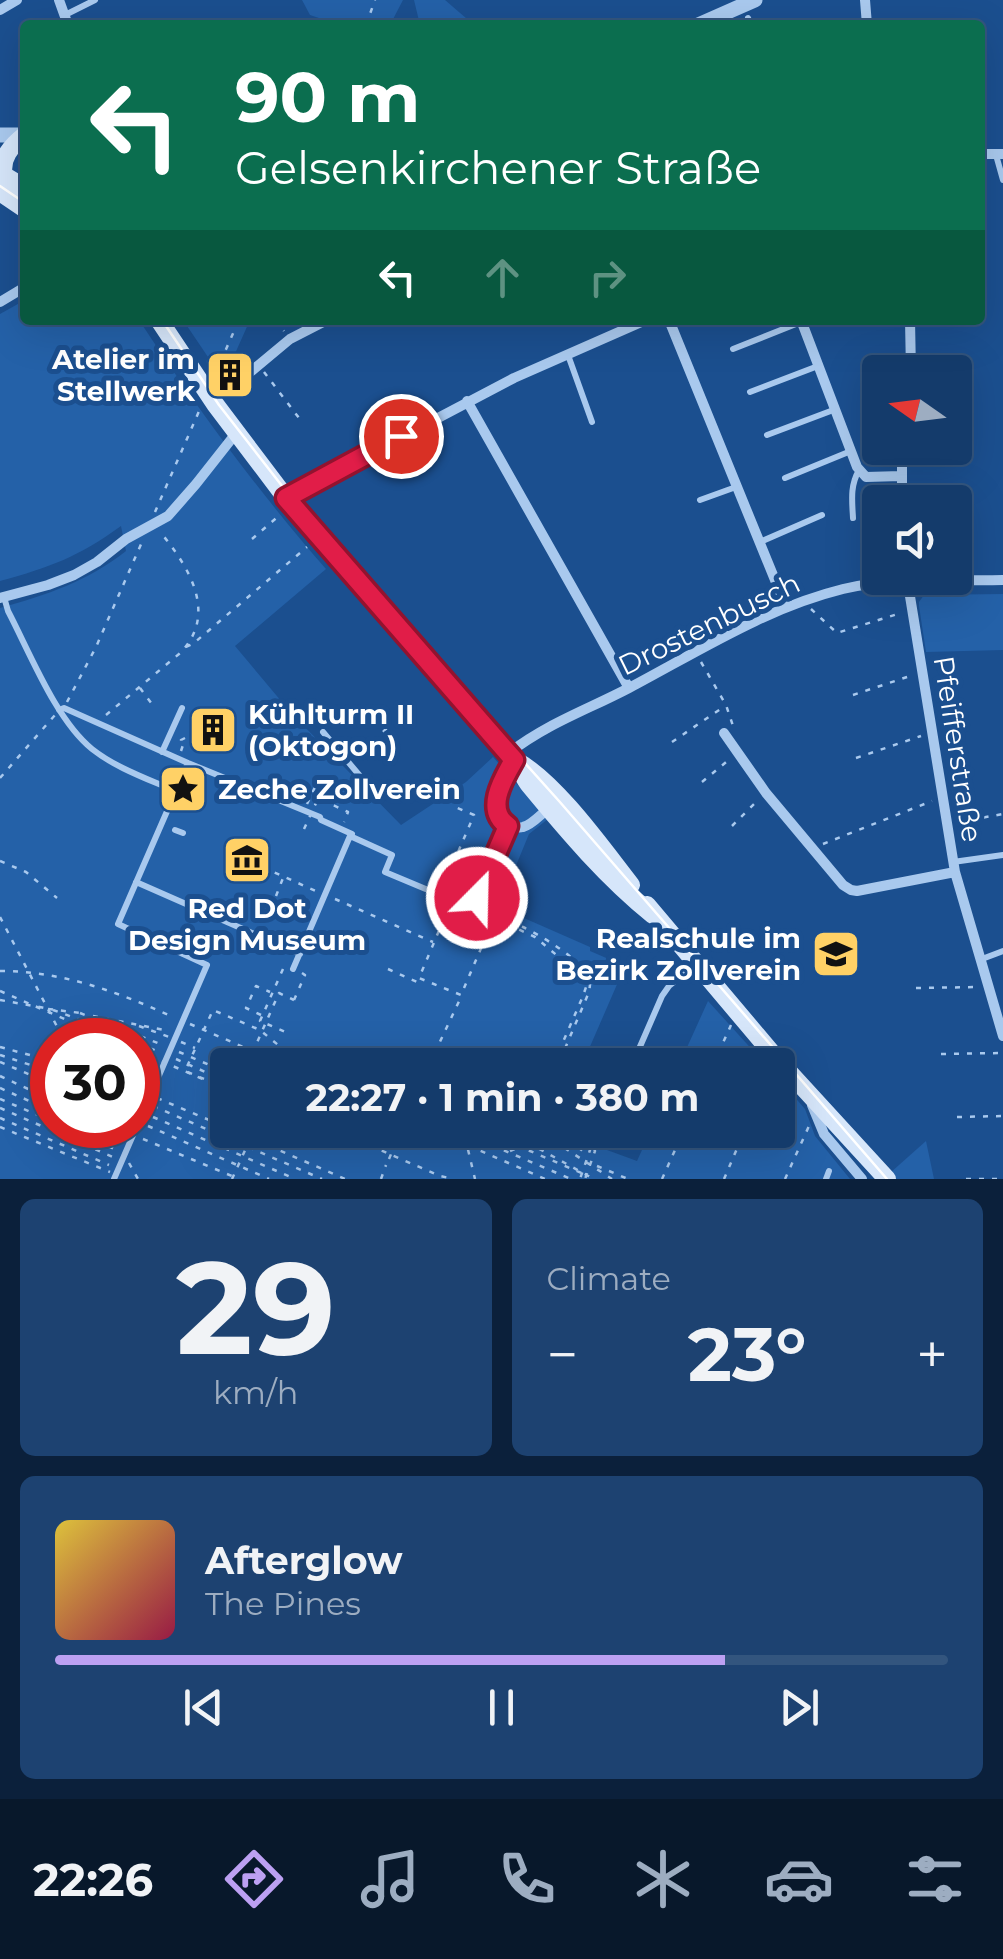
<!DOCTYPE html>
<meta charset="utf-8">
<style>
:root{--surface:#143b6b;--page:#1d4271;--text:#f1f3f6;--muted:#9dadc1;--line:#33557e;--accent:#bca0f2}
body{margin:0;font-family:Montserrat,sans-serif;background:var(--page);color:var(--text);height:100vh;display:flex;flex-direction:column;font-size:38px;white-space:nowrap}
*{box-sizing:border-box;margin:0}
p{font-size:32px;color:var(--muted)}
.icon{flex:none;width:55px;height:55px;fill:none;stroke:currentColor;stroke-width:2;stroke-linecap:round;stroke-linejoin:round}
.map{position:relative;height:1179px;overflow:hidden}
.side{display:flex;flex-direction:column;gap:20px;padding:20px;background:#0b203b;flex:1}
.side>*{flex:none}
.guide{position:absolute;left:20px;top:20px;width:965px;height:305px;border-radius:10px;box-shadow:0 10px 40px #0002,0 0 0 2px var(--line);background:#0b6e4f;color:#fff;overflow:hidden}
.needle{width:65px;rotate:284deg}
.fabs{position:absolute;left:862px;top:355px;display:grid;gap:20px}
.fabs a{display:grid;place-items:center;width:110px;height:110px;border-radius:10px;background:var(--surface);box-shadow:0 10px 40px #0002,0 0 0 2px var(--line);font-size:50px}
.speed{position:absolute;left:30px;top:1018px;display:flex;gap:20px;font-size:50px;font-weight:700;text-align:center}
.speed>*{display:grid;place-content:center;width:130px;height:130px;border-radius:50%;background:var(--surface);box-shadow:0 10px 40px #0002,0 0 0 2px var(--line);line-height:1}
.speed .limit{border:15px solid #d22;background:#fff;color:#111}
.pin{position:absolute;display:grid;place-items:center;width:85px;height:85px;color:#fff;margin:-42px;border:5px solid #fff;border-radius:50%;box-shadow:0 2px 10px #0007}
.me{position:absolute;width:110px;margin:-55px;rotate:23deg;stroke-linejoin:round;filter:drop-shadow(0 0 8px #0008)}
.turn{display:flex;align-items:center;gap:35px;height:210px;padding:0 50px;font-size:45px}
.turn .icon{width:130px;height:130px;stroke-width:2.5}
.turn b{display:block;font-size:70px;line-height:85px}
.lanes{display:flex;align-items:center;height:95px;padding:0 50px;background:#0003;justify-content:center;gap:50px;direction:ltr}
.lanes .off{opacity:.35}
.big{font-size:75px;font-weight:700;line-height:1.1}
.side .tile{flex:1;display:flex;flex-direction:column;justify-content:center;gap:15px;min-width:0;padding:0 35px;border-radius:15px;background:var(--page)}
.side .dial{align-items:center;gap:0}
.dial b{font-size:130px;line-height:1}
.song{display:flex;align-items:center;gap:30px}
.cover{width:120px;height:120px;border-radius:15px;background:linear-gradient(135deg,hsl(50 70% 55%),hsl(340 70% 35%))}
.played{height:10px;border-radius:5px;background:linear-gradient(90deg,var(--accent) 75%,var(--line) 75%)}
.keys{display:flex;justify-content:space-around;direction:ltr}
.heat{display:flex;justify-content:space-between;align-items:center;font-size:55px;direction:ltr}
.side .tiles{flex:1;display:grid;gap:20px;grid-template-columns:1fr 1fr}
.tile:last-child{grid-column:span 2}
.trip{position:absolute;left:210px;top:1048px;width:585px;height:100px;border-radius:10px;background:var(--surface);box-shadow:0 10px 40px #0002,0 0 0 2px var(--line);font-weight:700;line-height:100px;text-align:center}
.dock{display:flex;height:160px;justify-content:space-around;align-items:center;background:#08182b;color:var(--muted)}
.dock .icon{width:70px;height:70px}
.dock .on{color:var(--accent)}
.dock b{font-size:45px;color:var(--text)}
.map>svg:first-child{display:block}
.green{fill:#2461a8;fill-rule:evenodd}
.lines{fill:none;stroke-linecap:round;stroke-linejoin:round}
.path{stroke:#a9c9ee;stroke-width:2.5;stroke-dasharray:5 8;stroke-linecap:butt}
.service{stroke:#a9c9ee;stroke-width:6}
.minor{stroke:#a9c9ee;stroke-width:10}
.tertiary{stroke:#a9c9ee;stroke-width:15}
.secondary{stroke:#d6e6fa;stroke-width:18}
.tram{stroke:#fff;stroke-width:2.5}
.path-bridge{stroke:#a9c9ee;stroke-width:2.5;stroke-dasharray:5 8;stroke-linecap:butt}
.route-casing{stroke:#92132f;stroke-width:25}
.route{stroke:#e11d48;stroke-width:18}
.labels{text-anchor:middle;stroke-width:10;stroke-linejoin:round;paint-order:stroke}
.poi-label{font-size:28px;font-weight:bold;fill:#fff;stroke:#1b4f8f;text-anchor:end}
.street-label{font-size:28px;fill:#fff;stroke:#1b4f8f}
</style>
<div class="map">
<svg width="1003" height="1179" viewBox="0 0 1003 1179">
<rect width="100%" height="100%" fill="#1b4f8f"/>
<path class="green" d="M302,0H403L390,25H324L325,20L310,15Z
M414,0H445L474,25H462L460,19L432,25H420Z
M25,300V320H139C196,407 257,490 326,569L235,646L292,714L401,825L466,782L493,757L548,819L529,834L499,907L590,947V951L625,966L582,1065H228V1130H587L607,1150L637,1161L651,1130H778V1078L805,1109L815,1136L850,1179H0V608C47,595 88,581 126,551L121,526C78,557 51,567 0,581V314ZM52,1040H138V1125H52Z
M183,320H250L221,385L206,362L208,357Z
M1003,594V650L926,652L919,606V602L924,595Z
M708,1001L766,1065H679Z
M926,1141L934,1179H896L890,1173Z"/>
<g class="lines">
<path class="path" d="M366,25L375,0
M276,320L284,331
M210,370L223,356L239,320
M264,372L299,418
M155,512L200,409
M252,539L281,514
M811,609L837,633L901,613
M186,647L194,643L307,547
M701,662L726,705L733,726
M933,664L950,665L955,745L954,795
M140,688L152,704
M853,695L913,675
M67,702L96,647L142,542
M106,715L179,654C219,615 189,567 161,533
M383,732L389,726
M672,742L725,706
M181,751L184,742L181,740L185,738
M856,758L921,736
M0,778L55,715
M702,782L731,758
M322,800L348,812L344,822
M307,804L316,785
M958,822L1003,814
M732,826L759,799
M823,844L932,801
M0,861L26,872L57,898
M251,862L318,892
M443,887L474,815L455,807
M276,896L283,878
M335,899L433,942
M449,907L419,978L461,995L494,918L535,937L585,979L586,987L583,996L553,1065
M485,914C497,919 510,922 523,927C540,935 580,959 588,976C591,983 590,985 589,992L558,1065
M0,917L64,1040
M283,969L260,1021L290,1034
M388,969L417,982L418,980
M0,971C62,971 118,992 173,1017
M916,988L980,987
M0,1000L45,1008
M294,1000L305,975L302,973
M48,1009L81,1013
M53,1010L103,1028L131,1040
M80,1013L163,1045
M261,1015L246,1008L256,986L270,992
M93,1016L169,1031
M190,1024L285,1065
M139,1026L169,1037
M181,1042L195,1048
M138,1043L159,1052
M0,1047L52,1061
M427,1051L457,1065
M179,1052L228,1073
M941,1054L1003,1053
M0,1055L52,1072
M176,1059L228,1082
M0,1062L52,1084
M384,1065L392,1046L429,1062
M429,1065L461,997
M713,1065L731,1025
M0,1076L52,1100
M0,1088L52,1111
M228,1089L185,1071L213,1010L260,1030L283,1049L311,1061L309,1065
M157,1098L228,1128
M0,1099L52,1121
M153,1106L322,1179
M0,1108L113,1157
M153,1117L295,1179
M957,1117L1003,1116
M0,1118L109,1165
M61,1125L119,1151
M85,1125L116,1138
M110,1125L127,1132
M148,1126L269,1179
M0,1127L110,1172
M111,1127L118,1142
M233,1130L345,1179
M334,1130L440,1176L454,1179
M433,1130L545,1179
M456,1130L571,1179
M481,1130L586,1175
M505,1130L594,1179
M530,1130L560,1145L612,1179
M559,1130L588,1156
M570,1130L590,1150L580,1179
M577,1130L590,1140L595,1151L585,1179
M465,1137L475,1179
M143,1139L239,1179
M510,1151L520,1147L539,1130
M389,1159L401,1130
M129,1163L138,1179
M597,1166L628,1179
M381,1179L386,1165
M662,1179L684,1130
M724,1179L745,1130
M785,1179L809,1126
M966,1179H1000"/>
<path class="service" d="M65,15L95,0
M748,18L751,25
M996,155L1003,180
M733,349L801,322
M568,355L592,422
M750,392L818,366
M767,435L836,409
M785,478L851,451
M700,500L736,487
M853,518C852,500 850,486 859,470
M760,542L822,515
M4,597L8,611C30,653 56,720 92,749C116,768 148,779 175,791
M59,710L64,708L188,763L320,817L321,820L352,834L350,836L392,855L385,872L452,900
M323,732L360,776L370,782
M162,752L182,708
M175,830L183,833
M953,862L1003,855
M136,882L300,954
M982,959L1003,951
M293,969L350,836
M632,1065L662,996L669,986L695,965
M600,1138L604,1130
M114,1179L207,965L118,924L188,763
M826,1179L829,1171"/>
<path class="minor" d="M59,0L68,25
M865,0L867,25
M0,10L17,0
M980,154H1003
M0,302L25,287
M669,320L786,607
M801,320L857,467L866,477L901,476
M910,320L911,372
M225,393L290,339L327,320
M467,401L629,688
M902,448V502
M286,498L514,378L646,320
M907,578L955,872L1003,1036
M0,598L48,585L74,575L97,562L126,539L168,516L196,484L237,432
M724,733L766,793L843,885L851,890L857,891L955,872
M509,753C548,723 587,710 629,688C699,651 766,608 843,589C894,577 951,581 1003,580
M514,760C505,775 482,815 507,825C510,827 519,828 523,827C532,825 541,814 549,808
M473,909L508,826
M812,1105L824,1134L862,1179"/>
<path class="tertiary" d="M698,25L755,0
M0,135H25"/>
<path class="secondary" d="M0,173L25,188
M4,176C0,158 11,146 25,135
M0,192L25,209
M159,320L215,404L286,498L509,753C518,763 522,776 530,786C568,832 607,878 653,915
M517,761C557,784 602,848 631,885
M647,905L777,1059L887,1179"/>
<path class="tram" d="M0,186L25,203
M162,320L219,405L321,536L559,801L887,1179"/>
<path class="path-bridge" d="M304,829L316,803
M0,991L113,1040
M138,1051L228,1090
M247,1065L279,993L294,1000
M232,1179L252,1135"/>
</g>
<g class="lines">
<g class="route-casing">
<path id="route" d="M401,436L286,498L514,760C503,779 484,810 508,826L477,898"/>
</g>
<use href="#route" class="route"/>
</g>
<defs>
<g id="building-square" transform="scale(2.5)"><rect x="-9" y="-9" width="18" height="18" rx="4" fill="#ffd166" stroke="#1b4f8f"/><path d="M-4-6H4V6H1V3H-1V6H-4ZM-2.5-4.3h1.7v1.8h-1.7ZM.8-4.3h1.7v1.8H.8ZM-2.5-1h1.7V.8h-1.7ZM.8-1h1.7V.8H.8Z" fill="#111"/></g>
<g id="sight-square" transform="scale(2.5)"><rect x="-9" y="-9" width="18" height="18" rx="4" fill="#ffd166" stroke="#1b4f8f"/><path d="M0-6L1.8-2.2L6-1.7L2.9 1.2L3.7 5.4L0 3.3L-3.7 5.4L-2.9 1.2L-6-1.7L-1.8-2.2Z" fill="#111"/></g>
<g id="museum-square" transform="scale(2.5)"><rect x="-9" y="-9" width="18" height="18" rx="4" fill="#ffd166" stroke="#1b4f8f"/><path d="M0-6L6-3V-2H-6V-3ZM-5-1h2V3h-2ZM-1-1h2V3h-2ZM3-1h2V3H3ZM-6 4H6V6H-6Z" fill="#111"/></g>
<g id="school-square" transform="scale(2.5)"><rect x="-9" y="-9" width="18" height="18" rx="4" fill="#ffd166" stroke="#1b4f8f"/><path d="M0-5L7-2L0 1L-7-2ZM-4 1L0 2.5L4 1V4Q0 6-4 4Z" fill="#111"/></g>
</defs>
<g fill-rule="evenodd">
<use href="#building-square" x="230" y="375"/>
<use href="#building-square" x="213" y="730"/>
<use href="#sight-square" x="183" y="789"/>
<use href="#museum-square" x="247" y="860"/>
<use href="#school-square" x="836" y="954"/>
</g>
<g class="labels">
<g class="poi-label">
<text x="195" y="369">Atelier im<tspan x="195" dy="32">Stellwerk</tspan></text>
<text x="248" y="724" text-anchor="start">Kühlturm II<tspan x="248" dy="32">(Oktogon)</tspan></text>
<text x="218" y="799" text-anchor="start">Zeche Zollverein</text>
<text x="247" y="918" text-anchor="middle">Red Dot<tspan x="247" dy="32">Design Museum</tspan></text>
<text x="801" y="948">Realschule im<tspan x="801" dy="32">Bezirk Zollverein</tspan></text>
</g>
<g class="street-label">
<text transform="translate(709 624) rotate(-26)" y="10">Drostenbusch</text>
<text transform="translate(958 749) rotate(81)" y="10">Pfeifferstraße</text>
</g>
</g>
</svg>
<div class="fabs">
<a><svg class="needle" viewBox="-14 -14 28 28"><path d="M0-13l5 13h-10z" fill="#e53935"/><path d="M0 13l5-13h-10z" fill="#9dadc1"/></svg></a>
<a><svg class="icon" aria-label="sound" viewBox="0 0 24 24"><path d="M4 9h4l5-4v14l-5-4H4zM17 9q2 3 0 6"/></svg></a>
</div>
<div class="speed"><div class="limit">30</div></div>
<div class="pin" style="left:401px;top:436px;background:#d93025"><svg class="icon" aria-label="arrive" viewBox="0 0 24 24"><path d="M6 21V4h12l-3 4 3 4H6"/></svg></div>
<svg class="me" style="left:477px;top:898px" viewBox="-20 -20 40 40"><circle r="17" fill="#e11d48" stroke="#fff" stroke-width="3"/><path d="M0-11L8 9 0 5-8 9z" fill="#fff"/></svg>
<div class="trip">22:27 · 1 min · 380 m</div>
<div class="guide">
<div class="turn"><svg class="icon" aria-label="left" viewBox="0 0 24 24"><path d="M17 20v-9H6M10 6l-5 5 5 5"/></svg><div><b>90 m</b>Gelsenkirchener Straße</div></div>
<div class="lanes"><svg class="icon" aria-label="left" viewBox="0 0 24 24"><path d="M17 20v-9H6M10 6l-5 5 5 5"/></svg><svg class="icon off" aria-label="ahead" viewBox="0 0 24 24"><path d="M12 20V5M6 11l6-6 6 6"/></svg><svg class="icon off" aria-label="right" viewBox="0 0 24 24"><path d="M7 20v-9h11M14 6l5 5-5 5"/></svg></div>
</div>
</div>
<section class="side">
<div class="tiles">
<div class="tile dial"><b>29</b><p>km/h</p></div>
<div class="tile"><p>Climate</p>
<div class="heat"><a>−</a><b class="big">23°</b><a>+</a></div>
</div>
<div class="tile">
<div class="song"><i class="cover"></i><div><b>Afterglow</b><p>The Pines</p></div></div>
<div class="played"></div>
<div class="keys"><svg class="icon" aria-label="previous" viewBox="0 0 24 24"><path d="M18 5L8 12l10 7zM5 5v14"/></svg><svg class="icon" aria-label="pause" viewBox="0 0 24 24"><path d="M8 5v14M16 5v14"/></svg><svg class="icon" aria-label="next" viewBox="0 0 24 24"><path d="M6 5l10 7-10 7zM19 5v14"/></svg></div>
</div>
</div>
</section>
<nav class="dock">
<b>22:26</b>
<svg class="icon on" aria-label="directions" viewBox="0 0 24 24"><path d="M12 3l9 9-9 9-9-9zM9 14v-3h6M13 9l2 2-2 2"/></svg>
<svg class="icon" aria-label="music" viewBox="0 0 24 24"><path d="M9 18V5l10-2v13"/><circle cx="6" cy="18" r="3"/><circle cx="16" cy="16" r="3"/></svg>
<svg class="icon" aria-label="phone" viewBox="0 0 24 24"><path d="M5 4h4l2 5-3 2q2 4 5 5l2-3 5 2v4C11 20 4 13 5 4z"/></svg>
<svg class="icon" aria-label="climate" viewBox="0 0 24 24"><path d="M12 3v18M4 7l16 10M4 17L20 7"/></svg>
<svg class="icon" aria-label="car" viewBox="0 0 24 24"><path d="M5 17H2v-5l4-1 3-4h7l3 4 3 1v5h-3M9 17h6M6 11h13"/><circle cx="7" cy="17" r="2"/><circle cx="17" cy="17" r="2"/></svg>
<svg class="icon" aria-label="filters" viewBox="0 0 24 24"><path d="M4 7h16M4 17h16"/><circle cx="9" cy="7" r="2"/><circle cx="15" cy="17" r="2"/></svg>
</nav>
